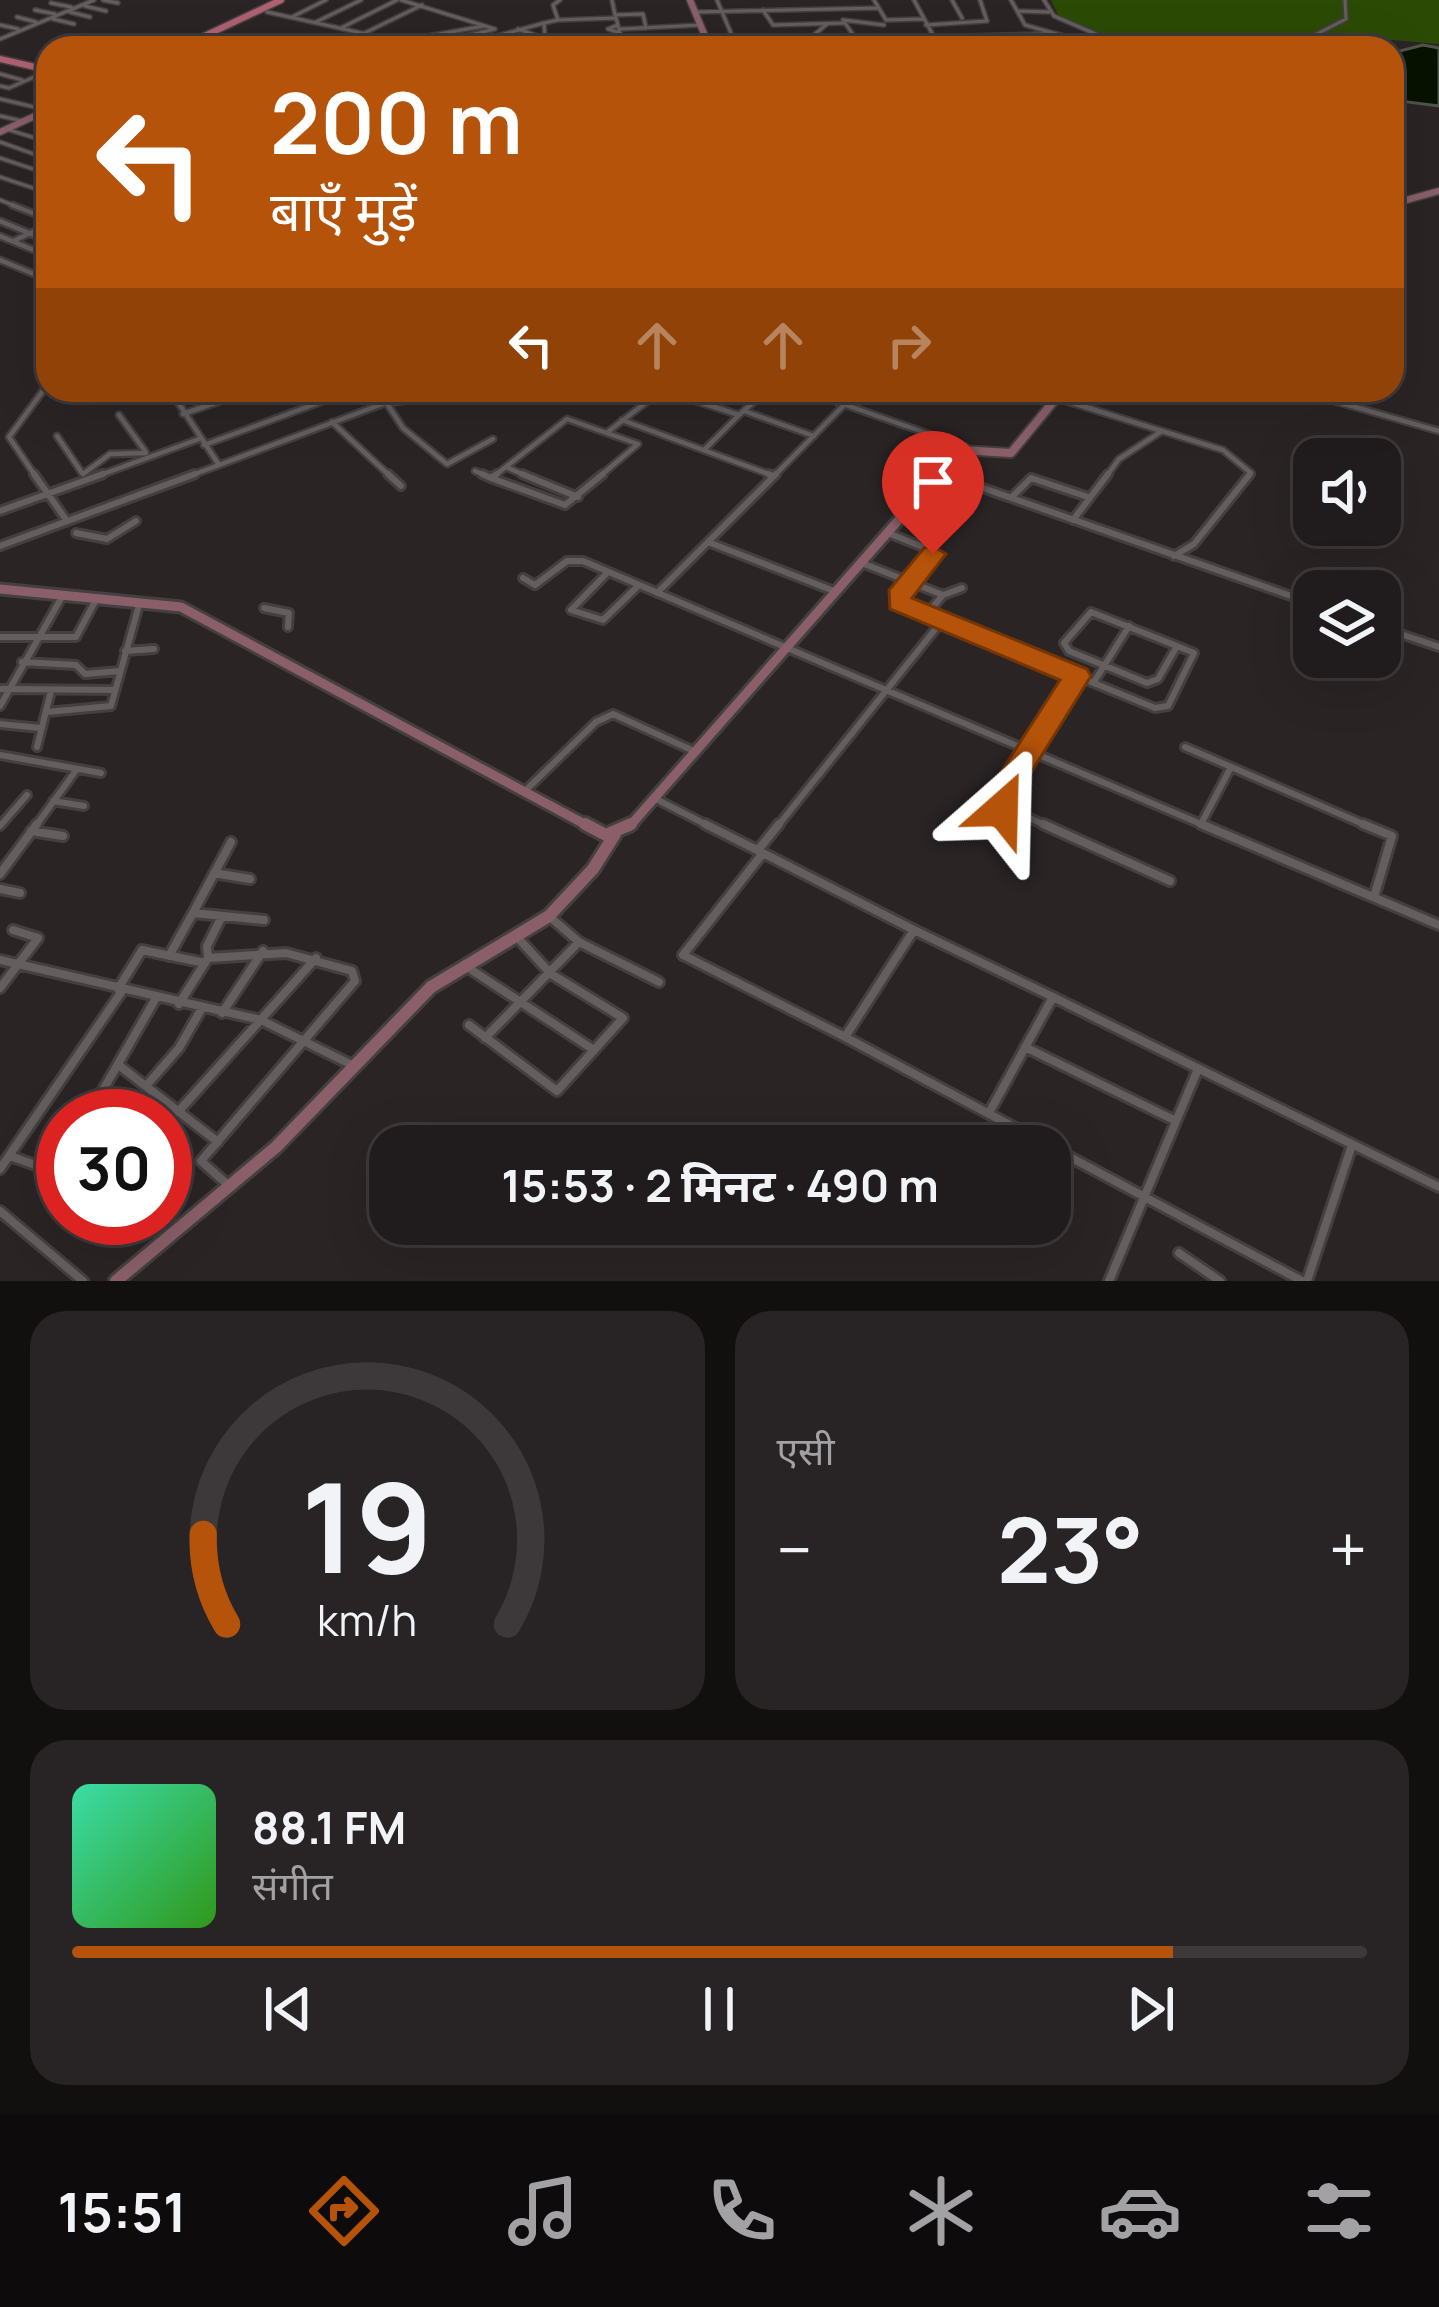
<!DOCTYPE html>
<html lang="hi">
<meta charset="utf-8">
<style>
:root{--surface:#201b1c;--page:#282425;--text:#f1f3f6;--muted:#a2a1a3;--line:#3d393b;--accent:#b45309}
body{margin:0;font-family:Manrope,"Noto Sans Devanagari",sans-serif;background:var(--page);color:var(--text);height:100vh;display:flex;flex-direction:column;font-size:45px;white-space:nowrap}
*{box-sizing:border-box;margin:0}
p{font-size:39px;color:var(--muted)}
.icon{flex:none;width:66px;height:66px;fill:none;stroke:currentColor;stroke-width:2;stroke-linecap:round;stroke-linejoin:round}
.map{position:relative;height:1281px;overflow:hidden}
.side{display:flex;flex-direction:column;gap:30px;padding:30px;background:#120f0f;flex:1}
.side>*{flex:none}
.guide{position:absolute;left:36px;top:36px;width:1368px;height:366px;border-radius:36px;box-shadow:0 12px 48px #0002,0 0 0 3px var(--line);background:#b45309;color:#fff;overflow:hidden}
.controls{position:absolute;left:1293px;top:438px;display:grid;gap:24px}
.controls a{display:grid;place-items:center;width:108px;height:108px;border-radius:24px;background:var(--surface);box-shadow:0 12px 48px #0002,0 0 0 3px var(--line);font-size:60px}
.speed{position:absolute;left:36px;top:1089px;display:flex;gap:24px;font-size:60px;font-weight:700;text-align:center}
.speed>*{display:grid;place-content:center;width:156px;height:156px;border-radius:50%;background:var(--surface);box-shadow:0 12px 48px #0002,0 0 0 3px var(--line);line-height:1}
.speed .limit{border:18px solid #d22;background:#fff;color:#111}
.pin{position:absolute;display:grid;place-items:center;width:102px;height:102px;color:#fff;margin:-123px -51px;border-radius:50% 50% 50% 0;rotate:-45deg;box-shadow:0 0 12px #0007}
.pin .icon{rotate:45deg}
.me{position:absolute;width:132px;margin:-66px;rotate:25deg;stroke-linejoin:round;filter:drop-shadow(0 0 9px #0008)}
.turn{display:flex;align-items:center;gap:42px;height:252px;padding:0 36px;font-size:54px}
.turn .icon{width:156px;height:156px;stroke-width:2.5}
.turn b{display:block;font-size:84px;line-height:102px}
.lanes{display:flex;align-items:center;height:114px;padding:0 36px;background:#0003;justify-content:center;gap:60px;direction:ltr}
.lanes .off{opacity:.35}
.big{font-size:90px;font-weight:700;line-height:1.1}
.side .card{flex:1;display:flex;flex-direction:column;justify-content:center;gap:18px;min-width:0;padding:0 42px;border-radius:36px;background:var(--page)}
.side .dial{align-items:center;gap:0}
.dial svg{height:312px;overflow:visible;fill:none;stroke:var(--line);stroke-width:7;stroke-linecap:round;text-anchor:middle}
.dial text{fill:var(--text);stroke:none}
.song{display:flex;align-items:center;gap:36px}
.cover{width:144px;height:144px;border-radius:18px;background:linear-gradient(135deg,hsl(160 70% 55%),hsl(110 70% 35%))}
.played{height:12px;border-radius:6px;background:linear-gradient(90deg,var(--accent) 85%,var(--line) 85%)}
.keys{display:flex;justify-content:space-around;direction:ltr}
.heat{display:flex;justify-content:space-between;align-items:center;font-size:66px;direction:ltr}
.side .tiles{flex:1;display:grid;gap:30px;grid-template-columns:1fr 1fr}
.card:last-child{grid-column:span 2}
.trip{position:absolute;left:369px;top:1125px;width:702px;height:120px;border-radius:36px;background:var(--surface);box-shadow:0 12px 48px #0002,0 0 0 3px var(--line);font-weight:700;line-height:120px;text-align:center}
.dock{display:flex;height:192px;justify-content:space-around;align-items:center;background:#0d0b0b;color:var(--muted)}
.dock .icon{width:84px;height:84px}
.dock .active{color:var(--accent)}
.dock b{font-size:54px;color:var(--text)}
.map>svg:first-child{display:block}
.green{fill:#2b4b05}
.water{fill:#071201;stroke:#4f554a;stroke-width:3}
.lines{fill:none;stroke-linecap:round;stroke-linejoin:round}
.street-far3-casing{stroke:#443f40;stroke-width:6}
.street-far2-casing{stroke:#443f40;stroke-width:9}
.street-far1-casing{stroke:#443f40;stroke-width:12}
.street-casing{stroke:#443f40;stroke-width:14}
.secondary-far3-casing{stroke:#443f40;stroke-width:9}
.secondary-far2-casing{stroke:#443f40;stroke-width:12}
.secondary-far1-casing{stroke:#443f40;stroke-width:15}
.secondary-casing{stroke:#443f40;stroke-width:18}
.primary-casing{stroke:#443f40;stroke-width:9}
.street-far3{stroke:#645e5f;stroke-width:3}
.street-far2{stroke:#645e5f;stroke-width:4.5}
.street-far1{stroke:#645e5f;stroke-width:6}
.street{stroke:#645e5f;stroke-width:8}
.secondary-far3{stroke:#8a5f69;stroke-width:6}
.secondary-far2{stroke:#8a5f69;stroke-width:8}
.secondary-far1{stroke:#8a5f69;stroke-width:9}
.secondary{stroke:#8a5f69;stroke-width:12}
.primary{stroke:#af6073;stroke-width:6}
.route{fill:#b45309;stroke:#753606;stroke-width:3}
</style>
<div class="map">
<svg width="1439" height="1281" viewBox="0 0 1439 1281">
<rect width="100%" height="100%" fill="#2a2425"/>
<path class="green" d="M1051,0H1439V44L1367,38L1369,48H1136L1058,15Z
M1044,37L1101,48L722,47Z"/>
<path class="water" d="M1423,45L1439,48V106L1392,100V53Z"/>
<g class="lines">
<g class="street-far3-casing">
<path id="street-far3" d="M103,0L118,3
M401,0L495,29L446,41L442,48
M560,0L553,5L558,20L616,18L621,37L565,46
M612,0L615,15
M717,0L733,38L743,42L856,39L843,20
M874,0L886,20L924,19
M914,0L934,37
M952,0L962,18
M1011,0L1025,25L1106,48
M1044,0L1054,16L1126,47
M51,3L71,7
M85,6L106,11
M35,10L55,14
M763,10L773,25L844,23
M1017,11L1049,12
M70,12L90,17
M267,12L402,42
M696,12L879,8
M615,15L643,14L646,28
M17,17L36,22
M292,17L326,0
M53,19L74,24
M843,20L884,25
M316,22L361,0
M544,23L545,39L517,46L497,36Z
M544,23L558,20
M0,25L18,29
M618,25L608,29L620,33
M926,25L987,21L980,0
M341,28L397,0
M518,29L572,48
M621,29L701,25
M0,39L94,0
M856,39L1045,34
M808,40L827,24
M708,42L734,40
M441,45L428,36L484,26
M334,48L422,5
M1306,48L1311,37L1346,19L1345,0
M0,74L22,80
M0,86L9,88L41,74
M0,99L47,110
M0,116L22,121
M6,129L48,142
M0,142L48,159
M0,158L48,174
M0,177L48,193
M0,200L20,208"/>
</g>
<g class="street-far2-casing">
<path id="street-far2" d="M12,205L48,219
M0,221L48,241
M0,236L48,256
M13,241L48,225
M0,260L34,274
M170,390L219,465
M300,390L314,404
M378,390L403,428L447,464L493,439
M662,390L739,415L767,390
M803,390L966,447
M1031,390L1162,431L1119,459L1106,477
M1296,390L1439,431
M939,395L944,390
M744,411L814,436
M183,414L252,390
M119,415L145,451
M622,420L774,476
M332,422L391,477
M609,431L662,390
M1162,431L1223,450L1251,473L1248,477
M57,436L82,473
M204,445L353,390
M704,450L739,415
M506,467L529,477
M475,471L489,477
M941,473L951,477
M83,474L110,454L146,453
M36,477L9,437L48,384
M95,477L199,439
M187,477L385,403L495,390
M493,477L567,419L638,444L599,477
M773,477L845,404"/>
</g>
<g class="street-far1-casing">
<path id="street-far1" d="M34,474L67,521
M388,474L401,486
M482,474L491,478
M522,474L578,497
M768,474L774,476
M943,474L1314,604
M491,478L565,505L603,474
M491,478L497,474
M1011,498L1031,478L1088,497
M0,511L103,474
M1073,520L1108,474
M76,533L107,539L136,521
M888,533L933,551L899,596L903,605L1155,708L1168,706L1194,653L1177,646
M708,542L834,591
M0,546L195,474
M1174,556L1194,544L1250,474
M862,563L943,595L926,615
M608,572L571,610L603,620L639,585
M523,578L535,585L567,561H583L1208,827
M657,593L776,474
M943,595L962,588
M264,608L289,613L288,627
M1091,612L1177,646L1158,679L1147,683L1069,651L1064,643Z
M1380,627L1439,647
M0,637H76L97,598
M125,651L154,649
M22,662L76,665L85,674L120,671
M1094,682L1129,626
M0,689L115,690
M0,706L63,595
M47,712L111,706L139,605
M0,724L40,728
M37,747L51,691
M1185,747L1370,827
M0,755L101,773
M526,790L596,722L613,714L696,752
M654,798L711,827
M53,801L84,806
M1202,822L1231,767
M0,826L27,795
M35,827L77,769
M777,827L941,622
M1049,827L999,804L1077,676"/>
</g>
<g class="street-casing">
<path id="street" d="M705,824L763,853L683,955L845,1037
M1043,824L1170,881
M1201,824L1439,925
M1363,824L1392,836L1374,897
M31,831L63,836
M231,842L193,913L264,920
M758,850L779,824
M763,853L914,930L845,1037L1302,1281
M214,873L250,879
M0,874L37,824
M0,889L20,893
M550,917L579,942L659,982
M914,930L1053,997L989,1113
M169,956L193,913
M208,958L286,953L352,971L355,981L201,1161L228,1185
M0,960L261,1020L352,1065
M467,967L594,1050
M0,988L38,938L13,930
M118,989L142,950L205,963
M1053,997L1439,1187
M179,1004L208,958L207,946L221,918
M222,1013L263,951
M469,1025L557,1091L623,1018L551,974L517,937
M485,1038L579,942
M1025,1047L1176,1121
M121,1067L218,1142
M146,1086L179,1048L202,1008
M178,1112L316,958
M88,1116L156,998
M10,1156L52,1171L63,1154
M0,1169L122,991
M0,1211L83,1281
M1179,1253L1220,1281
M1109,1281L1198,1069
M1307,1281L1352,1145"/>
</g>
<g class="secondary-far3-casing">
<path id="secondary-far3" d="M690,0L710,48
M0,132L48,110
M1392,204L1439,191"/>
</g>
<g class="secondary-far2-casing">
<path id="secondary-far2" d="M937,477L960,450L1011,453L1063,390"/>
</g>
<g class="secondary-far1-casing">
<path id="secondary-far1" d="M0,589L181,607L590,827
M629,827L939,474"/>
</g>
<g class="secondary-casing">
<path id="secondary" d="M585,824L606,835L631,824
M116,1281L276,1147L431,987L549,916L593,869L615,834"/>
</g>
<g class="primary-casing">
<path id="primary" d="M179,48L281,0
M0,59L48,70"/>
</g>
<use href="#street-far3" class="street-far3"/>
<use href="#street-far2" class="street-far2"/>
<use href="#street-far1" class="street-far1"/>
<use href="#street" class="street"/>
<use href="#secondary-far3" class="secondary-far3"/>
<use href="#secondary-far2" class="secondary-far2"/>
<use href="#secondary-far1" class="secondary-far1"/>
<use href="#secondary" class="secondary"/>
<use href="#primary" class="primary"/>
</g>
<path class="route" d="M933,546L946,554L912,598L1087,669L1091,676L1014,800L1018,809L1013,817H991L983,800L1060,680L890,609L889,590L924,548Z"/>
</svg>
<div class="controls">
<a><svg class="icon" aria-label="sound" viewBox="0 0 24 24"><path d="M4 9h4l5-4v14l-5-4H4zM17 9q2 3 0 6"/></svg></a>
<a><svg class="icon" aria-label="layers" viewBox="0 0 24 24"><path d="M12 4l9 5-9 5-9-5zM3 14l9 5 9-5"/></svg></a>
</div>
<div class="speed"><div class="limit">30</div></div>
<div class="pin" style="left:933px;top:554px;background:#d93025"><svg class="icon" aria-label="arrive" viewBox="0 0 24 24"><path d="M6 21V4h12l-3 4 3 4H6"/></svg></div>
<svg class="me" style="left:1002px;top:809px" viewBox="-20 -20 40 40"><path d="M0-17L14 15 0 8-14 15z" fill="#b45309" stroke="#fff" stroke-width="4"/></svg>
<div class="trip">15:53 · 2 मिनट · 490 m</div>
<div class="guide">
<div class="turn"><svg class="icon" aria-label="left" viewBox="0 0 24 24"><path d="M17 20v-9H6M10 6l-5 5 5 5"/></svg><div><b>200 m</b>बाएँ मुड़ें</div></div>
<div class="lanes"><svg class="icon" aria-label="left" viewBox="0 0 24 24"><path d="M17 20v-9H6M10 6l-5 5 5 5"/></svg><svg class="icon off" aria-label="ahead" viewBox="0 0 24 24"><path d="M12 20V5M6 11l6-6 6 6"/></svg><svg class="icon off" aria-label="ahead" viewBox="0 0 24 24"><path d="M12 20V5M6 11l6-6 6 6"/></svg><svg class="icon off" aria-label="right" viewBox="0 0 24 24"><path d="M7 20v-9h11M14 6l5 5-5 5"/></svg></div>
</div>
</div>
<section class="side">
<div class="tiles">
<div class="card dial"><svg viewBox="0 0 100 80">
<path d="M14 69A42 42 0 1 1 86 69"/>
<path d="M14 69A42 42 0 0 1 8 46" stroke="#b45309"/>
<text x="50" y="56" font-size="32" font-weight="700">19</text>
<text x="50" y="72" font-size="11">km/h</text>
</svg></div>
<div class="card"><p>एसी</p>
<div class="heat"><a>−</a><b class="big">23°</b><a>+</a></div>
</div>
<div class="card">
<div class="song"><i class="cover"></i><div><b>88.1 FM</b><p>संगीत</p></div></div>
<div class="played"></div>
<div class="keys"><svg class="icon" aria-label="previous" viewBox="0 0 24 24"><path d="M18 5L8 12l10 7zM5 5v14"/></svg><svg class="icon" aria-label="pause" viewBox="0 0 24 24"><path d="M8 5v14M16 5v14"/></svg><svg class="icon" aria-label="next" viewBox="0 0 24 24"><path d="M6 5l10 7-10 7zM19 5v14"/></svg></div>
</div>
</div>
</section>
<nav class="dock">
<b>15:51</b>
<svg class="icon active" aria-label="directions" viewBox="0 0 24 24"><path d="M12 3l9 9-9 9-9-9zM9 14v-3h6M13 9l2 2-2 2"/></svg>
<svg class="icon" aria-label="music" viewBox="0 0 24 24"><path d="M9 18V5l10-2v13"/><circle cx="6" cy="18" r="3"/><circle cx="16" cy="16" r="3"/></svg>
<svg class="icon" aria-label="phone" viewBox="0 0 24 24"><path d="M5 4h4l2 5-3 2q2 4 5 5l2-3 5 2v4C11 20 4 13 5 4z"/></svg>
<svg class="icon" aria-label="climate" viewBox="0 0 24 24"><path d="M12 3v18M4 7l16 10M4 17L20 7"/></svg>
<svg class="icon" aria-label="car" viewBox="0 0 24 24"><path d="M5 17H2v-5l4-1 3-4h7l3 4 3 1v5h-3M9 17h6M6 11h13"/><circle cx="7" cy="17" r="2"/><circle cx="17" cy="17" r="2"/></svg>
<svg class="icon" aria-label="filters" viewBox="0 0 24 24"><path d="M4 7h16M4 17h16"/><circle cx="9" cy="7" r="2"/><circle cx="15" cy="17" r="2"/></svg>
</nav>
